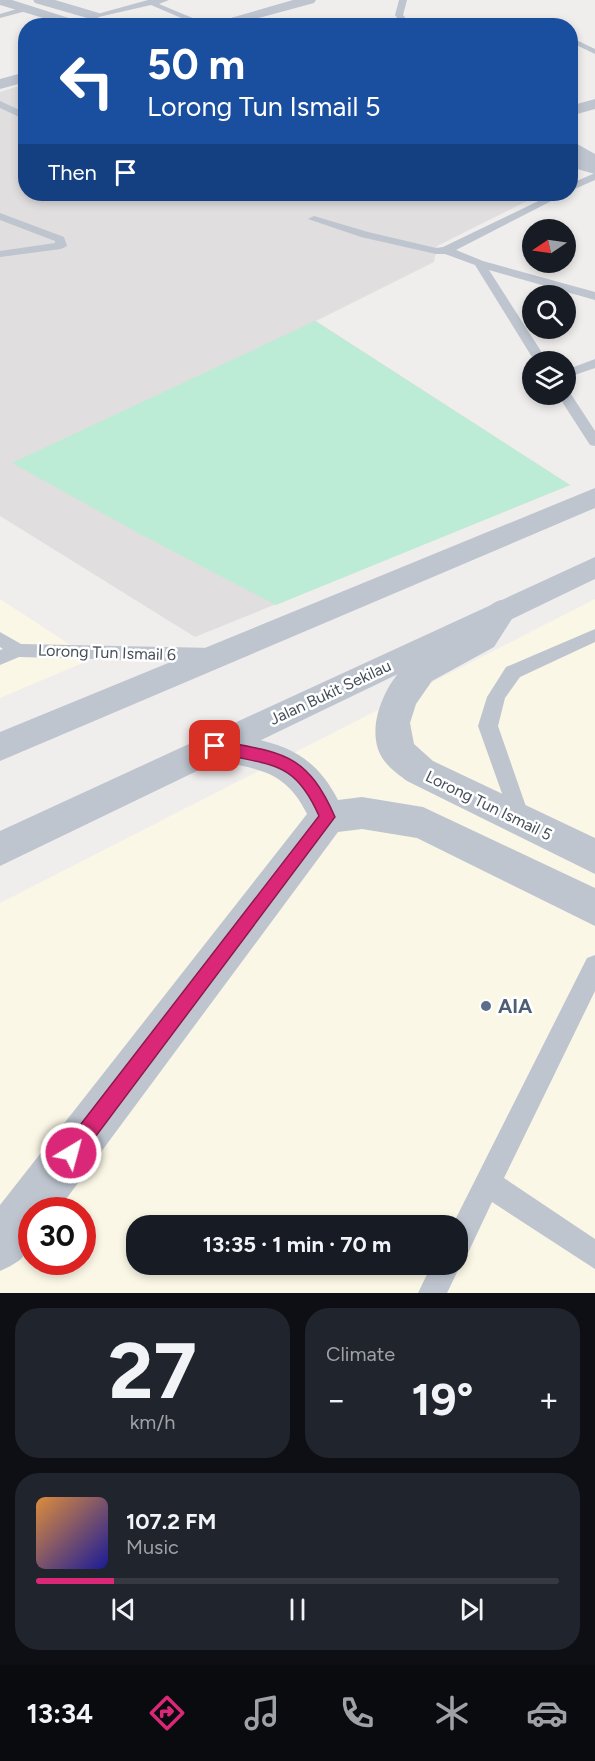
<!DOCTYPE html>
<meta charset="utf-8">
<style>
:root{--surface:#171b24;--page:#20242c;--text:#f1f3f6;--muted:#9ea1a6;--line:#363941;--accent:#db2777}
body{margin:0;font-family:Figtree,sans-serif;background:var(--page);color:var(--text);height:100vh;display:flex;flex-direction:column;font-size:22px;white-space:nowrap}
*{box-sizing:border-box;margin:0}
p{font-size:20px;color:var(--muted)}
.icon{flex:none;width:33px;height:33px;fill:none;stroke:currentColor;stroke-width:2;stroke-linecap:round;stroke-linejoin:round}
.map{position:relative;height:1293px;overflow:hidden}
.details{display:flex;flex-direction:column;gap:15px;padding:15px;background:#0d0f14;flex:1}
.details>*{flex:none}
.guide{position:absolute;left:18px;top:18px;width:560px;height:183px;border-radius:24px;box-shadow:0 3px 9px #0003;background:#1a4fa0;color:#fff;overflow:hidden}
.needle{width:39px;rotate:257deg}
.fabs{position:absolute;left:522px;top:219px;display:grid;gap:12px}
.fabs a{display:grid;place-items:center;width:54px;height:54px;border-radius:50%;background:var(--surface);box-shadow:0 3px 9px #0003;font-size:30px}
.speed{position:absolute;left:18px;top:1197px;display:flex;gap:12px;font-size:30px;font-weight:700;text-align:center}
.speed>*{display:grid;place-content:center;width:78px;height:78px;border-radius:50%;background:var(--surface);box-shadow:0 3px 9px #0003;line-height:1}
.speed .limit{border:9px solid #d22;background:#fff;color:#111}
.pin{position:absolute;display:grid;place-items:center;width:51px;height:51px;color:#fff;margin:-26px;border-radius:12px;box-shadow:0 3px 9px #0006}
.me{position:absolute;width:66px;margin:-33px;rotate:37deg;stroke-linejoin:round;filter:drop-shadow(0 0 4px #0008)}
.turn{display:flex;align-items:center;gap:21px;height:126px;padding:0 30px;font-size:27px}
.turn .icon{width:78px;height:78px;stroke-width:2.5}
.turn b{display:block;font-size:42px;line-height:51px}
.then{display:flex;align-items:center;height:57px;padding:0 30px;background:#0003;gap:12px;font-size:22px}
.big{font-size:45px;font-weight:700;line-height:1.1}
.details .card{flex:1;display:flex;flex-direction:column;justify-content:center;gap:9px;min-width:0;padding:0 21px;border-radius:24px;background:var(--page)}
.details .dial{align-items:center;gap:0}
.dial b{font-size:78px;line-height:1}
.song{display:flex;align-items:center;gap:18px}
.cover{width:72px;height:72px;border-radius:9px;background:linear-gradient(135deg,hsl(30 70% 55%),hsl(240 70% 35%))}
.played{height:6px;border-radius:3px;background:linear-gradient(90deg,var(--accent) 15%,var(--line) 15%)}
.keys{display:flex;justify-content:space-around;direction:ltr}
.heat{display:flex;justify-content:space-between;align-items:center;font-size:33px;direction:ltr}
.details .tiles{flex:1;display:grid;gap:15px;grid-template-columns:1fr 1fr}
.card:last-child{grid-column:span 2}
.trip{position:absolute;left:126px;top:1215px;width:342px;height:60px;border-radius:24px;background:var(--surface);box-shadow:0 3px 9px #0003;font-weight:700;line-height:60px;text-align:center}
.tab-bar{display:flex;height:96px;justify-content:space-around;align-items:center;background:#090b0e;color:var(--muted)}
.tab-bar .icon{width:42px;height:42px}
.tab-bar .on{color:var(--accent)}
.tab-bar b{font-size:27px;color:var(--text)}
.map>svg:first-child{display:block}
.commercial{fill:#faf7e6;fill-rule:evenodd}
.education{fill:#e0dede}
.green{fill:#bcecd5}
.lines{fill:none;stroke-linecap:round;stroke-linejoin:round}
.service{fill:#bec5cf;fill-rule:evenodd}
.minor{fill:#bec5cf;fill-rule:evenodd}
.tertiary{fill:#bec5cf;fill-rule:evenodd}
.route{fill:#db2777;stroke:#8e194d;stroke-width:1.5}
.service-dot{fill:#5c6f8a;stroke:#fff;stroke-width:2}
.labels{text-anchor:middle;stroke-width:5;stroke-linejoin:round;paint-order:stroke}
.street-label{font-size:16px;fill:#464e59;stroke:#fff}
.near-service-label{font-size:20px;font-weight:bold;fill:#4e5e75;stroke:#fff;text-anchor:start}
</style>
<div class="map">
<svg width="595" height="1293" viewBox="0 0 595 1293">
<rect width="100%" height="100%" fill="#f0eded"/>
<path class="commercial" d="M0,599L92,659L0,698Z
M595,599V1293H0V903ZM32,1210H82V1262H32ZM136,1226H458V1264H136Z"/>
<path class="education" d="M25,84L26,194H541L437,246L434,262L316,321L570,485L195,637L0,516V92Z"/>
<path class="green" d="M315,321L570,485L276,605L142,535L12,463Z"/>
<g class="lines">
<path class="service" d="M148,0H169L159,4L212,26H200L151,5L94,18L90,16Z
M399,0H407L403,15L412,26H403L395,15Z
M27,6L30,10L0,18V14Z
M570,37L595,49V54L570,42Z
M0,101L26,113V120L0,108Z
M595,173V180L570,191V184Z
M553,194H565L456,250L483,261L595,292V300L489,270L548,362H535L475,265L445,254H436L361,237L308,219L314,216L368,232L436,248L443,247Z
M0,213L64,237L67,246L61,249L0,257V251L55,243V241L0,220Z
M595,359V368L566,378V370Z
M566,390L569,391L595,431V446L590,445L557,394H566Z
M595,629V642L520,677L505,698L498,726L531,821L528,827L521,830L514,827L478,726L487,697L506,667Z
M0,632L21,644L214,648L220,650L223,655L220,660L214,662L19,657L0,665V650L3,649L0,647Z
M595,955V991L504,1178L595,1239V1269L492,1202L468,1253L458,1257L461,1264L447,1293H418L432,1264H458V1226H452L587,958Z"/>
<path class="minor" d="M33,0H55L99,13L101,16L94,20L35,3Z
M293,0H316L314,3L229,26H203Z
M26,72V82L0,89V79Z
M595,99V109L570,116V106Z
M570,140L595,154V169L570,153Z
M501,600L512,603L517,611L494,647L432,681L416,704L410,723L414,744L433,761L595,838V874L407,781C399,775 389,768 383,759C364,731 384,684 408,663C425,649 452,645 470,631C483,621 483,605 501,600Z
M215,732C270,741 310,745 338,800L362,797L423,807L595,888V926L417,838L362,829L338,832L58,1210H32C32,1244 34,1257 0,1271V1205L307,814C282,763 249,771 202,756L197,746L202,736Z"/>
<path class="tertiary" d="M0,0H12L94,26H70L0,5Z
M570,155L595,162V174L570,167Z
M595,488V508L0,761V732Z
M595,557V579L0,866V831Z"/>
</g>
<path class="route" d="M215,740C281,753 306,751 335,817L78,1160L71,1163L64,1160L61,1153L64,1146L319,816C292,754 265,768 210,750L208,746L210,742Z"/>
<circle class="service-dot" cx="486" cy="1006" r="6"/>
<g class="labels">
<g class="street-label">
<text transform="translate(107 652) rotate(2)" y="6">Lorong Tun Ismail 6</text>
<text transform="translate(330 692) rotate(-25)" y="6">Jalan Bukit Sekilau</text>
<text transform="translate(489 805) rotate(26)" y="6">Lorong Tun Ismail 5</text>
</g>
<g class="near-service-label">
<text x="498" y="1013">AIA</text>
</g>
</g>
</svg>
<div class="fabs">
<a><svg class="needle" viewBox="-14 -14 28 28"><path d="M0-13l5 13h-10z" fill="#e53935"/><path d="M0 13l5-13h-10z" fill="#9ea1a6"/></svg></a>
<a><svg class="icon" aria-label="search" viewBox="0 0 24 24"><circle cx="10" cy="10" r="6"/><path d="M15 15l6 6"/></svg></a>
<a><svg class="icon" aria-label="layers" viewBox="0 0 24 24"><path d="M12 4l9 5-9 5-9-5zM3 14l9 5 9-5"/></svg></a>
</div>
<div class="speed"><div class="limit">30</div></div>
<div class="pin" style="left:215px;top:746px;background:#d93025"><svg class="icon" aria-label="arrive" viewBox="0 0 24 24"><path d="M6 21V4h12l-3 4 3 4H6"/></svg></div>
<svg class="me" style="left:71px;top:1153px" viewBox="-20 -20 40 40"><circle r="17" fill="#db2777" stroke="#fff" stroke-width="3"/><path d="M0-11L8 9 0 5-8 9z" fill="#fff"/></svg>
<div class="trip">13:35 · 1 min · 70 m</div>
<div class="guide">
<div class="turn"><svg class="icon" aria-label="left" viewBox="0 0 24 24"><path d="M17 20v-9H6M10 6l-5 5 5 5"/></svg><div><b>50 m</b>Lorong Tun Ismail 5</div></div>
<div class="then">Then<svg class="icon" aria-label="arrive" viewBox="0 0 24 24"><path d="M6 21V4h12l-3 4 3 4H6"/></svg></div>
</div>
</div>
<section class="details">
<div class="tiles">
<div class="card dial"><b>27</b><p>km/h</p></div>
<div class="card"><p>Climate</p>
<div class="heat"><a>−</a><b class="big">19°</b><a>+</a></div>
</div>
<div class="card">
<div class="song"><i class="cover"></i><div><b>107.2 FM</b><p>Music</p></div></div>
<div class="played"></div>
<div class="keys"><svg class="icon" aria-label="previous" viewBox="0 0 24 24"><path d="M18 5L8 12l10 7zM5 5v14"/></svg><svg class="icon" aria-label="pause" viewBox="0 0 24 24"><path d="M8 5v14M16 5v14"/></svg><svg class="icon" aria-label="next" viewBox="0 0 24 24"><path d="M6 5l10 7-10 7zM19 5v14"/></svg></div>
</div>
</div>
</section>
<nav class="tab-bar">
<b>13:34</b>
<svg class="icon on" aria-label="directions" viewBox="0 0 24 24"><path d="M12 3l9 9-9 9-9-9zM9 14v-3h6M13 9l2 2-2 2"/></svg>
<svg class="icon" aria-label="music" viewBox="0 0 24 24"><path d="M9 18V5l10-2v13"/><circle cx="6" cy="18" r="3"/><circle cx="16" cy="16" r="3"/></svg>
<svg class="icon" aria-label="phone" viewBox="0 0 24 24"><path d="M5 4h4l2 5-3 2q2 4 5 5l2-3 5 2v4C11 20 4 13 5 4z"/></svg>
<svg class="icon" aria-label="climate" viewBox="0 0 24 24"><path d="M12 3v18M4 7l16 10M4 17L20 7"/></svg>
<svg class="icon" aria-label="car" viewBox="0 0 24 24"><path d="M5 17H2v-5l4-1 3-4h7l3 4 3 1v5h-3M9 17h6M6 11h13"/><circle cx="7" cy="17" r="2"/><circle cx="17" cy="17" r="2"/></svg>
</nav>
